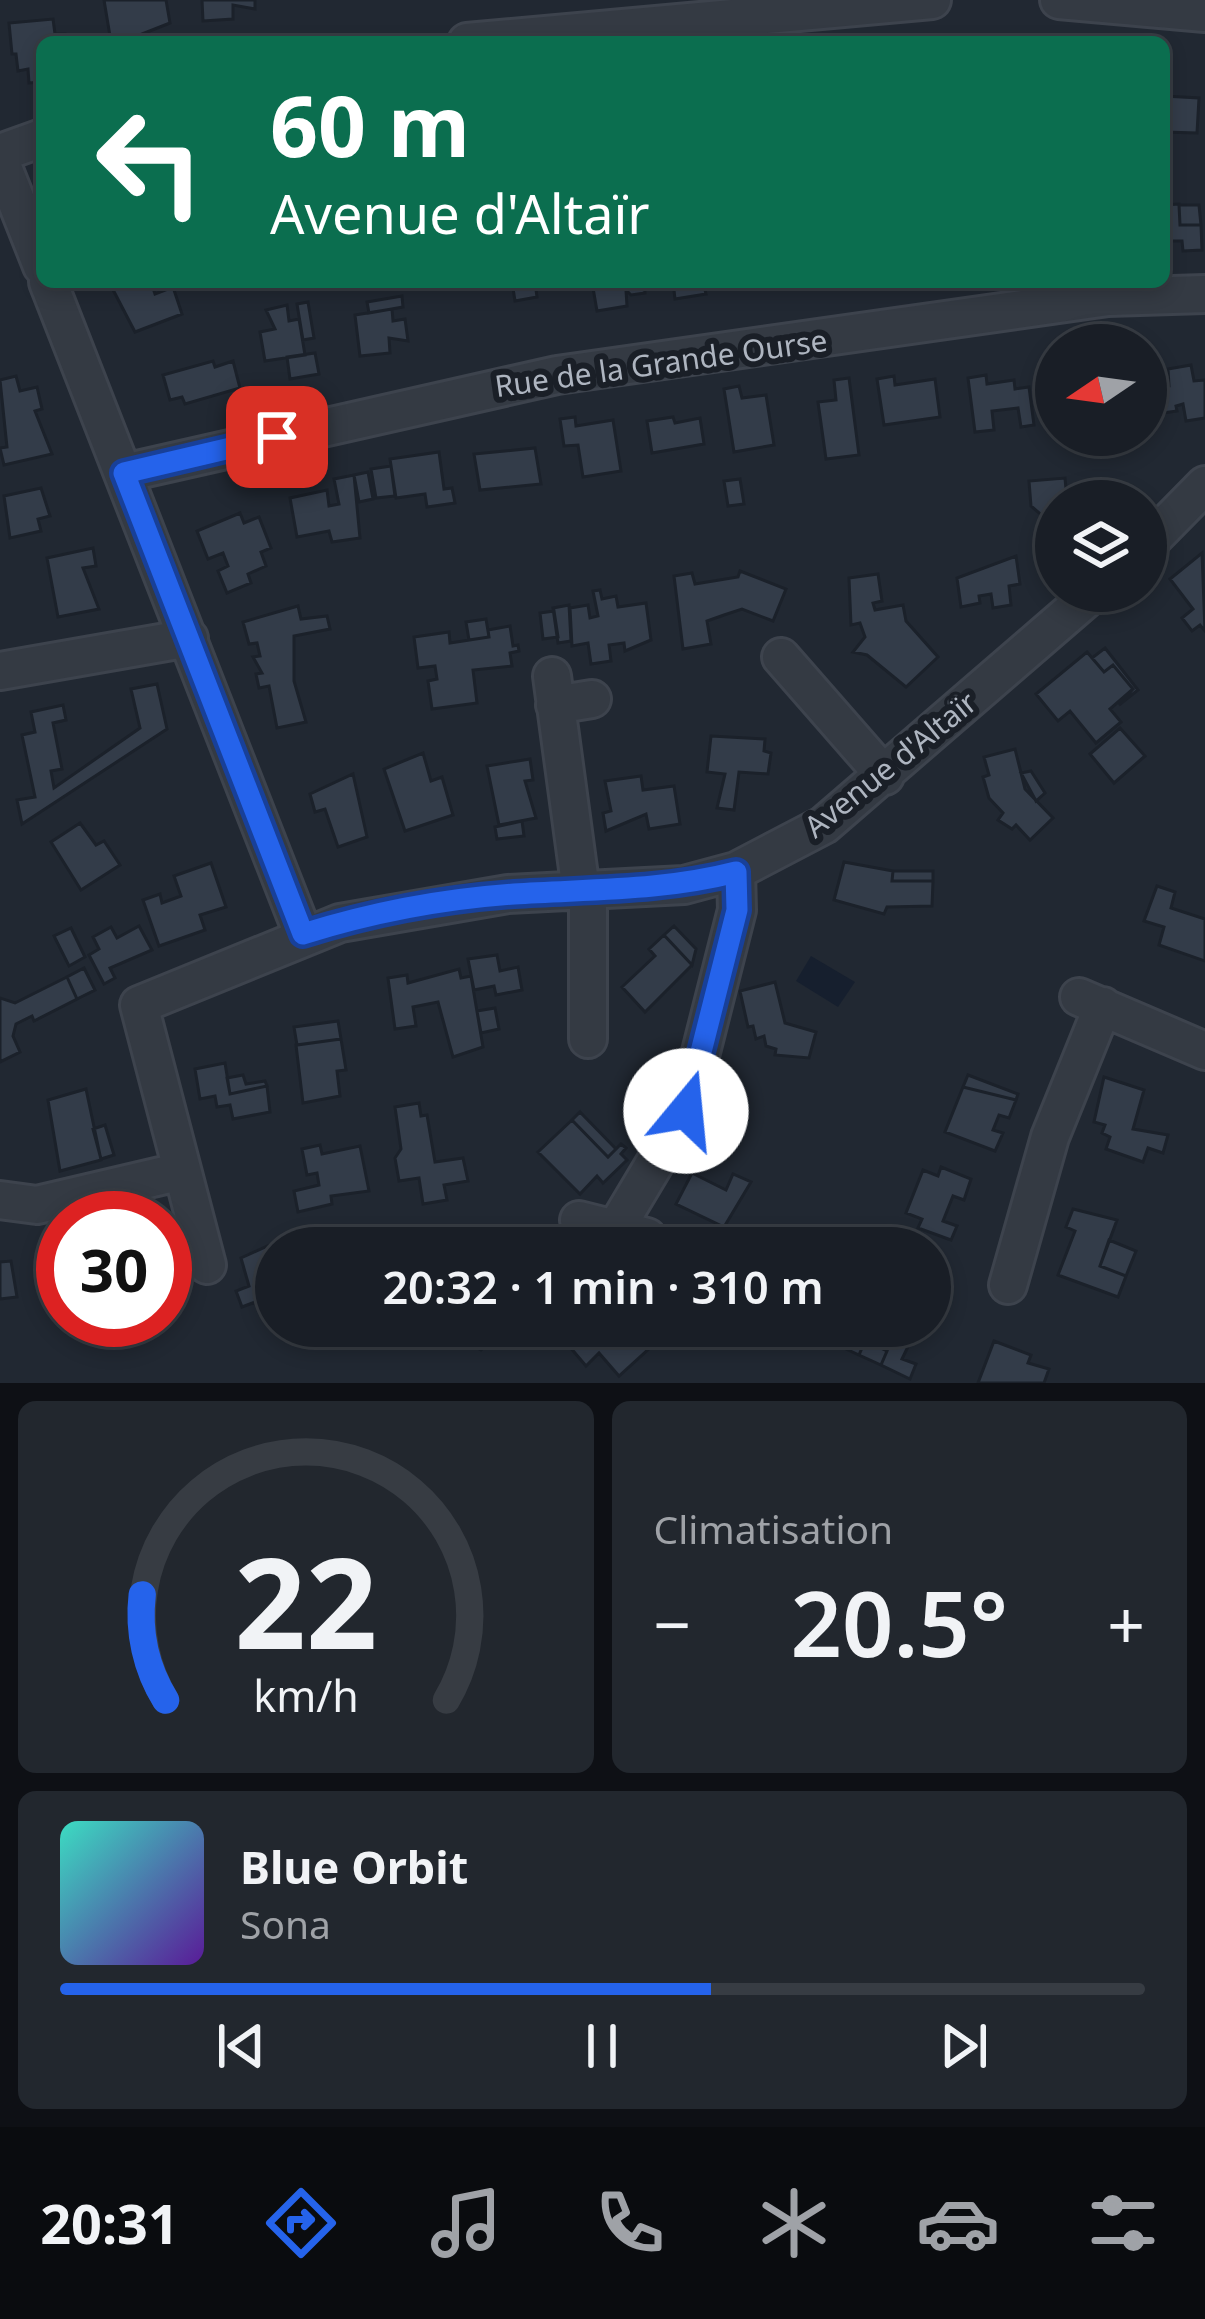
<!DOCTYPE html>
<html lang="fr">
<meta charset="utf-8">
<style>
:root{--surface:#191e26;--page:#22272e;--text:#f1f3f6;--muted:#9fa2a7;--line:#373c43;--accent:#2563eb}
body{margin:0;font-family:"Noto Sans",sans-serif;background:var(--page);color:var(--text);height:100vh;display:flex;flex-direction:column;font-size:45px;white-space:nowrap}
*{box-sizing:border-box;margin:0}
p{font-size:39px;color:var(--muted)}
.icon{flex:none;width:66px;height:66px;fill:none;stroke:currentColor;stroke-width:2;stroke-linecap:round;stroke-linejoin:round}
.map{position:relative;height:1383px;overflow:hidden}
.details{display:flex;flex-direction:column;gap:18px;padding:18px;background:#0e1015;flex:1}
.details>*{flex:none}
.guide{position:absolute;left:36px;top:36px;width:1134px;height:252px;border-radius:18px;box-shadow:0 6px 18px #0003,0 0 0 3px var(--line);background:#0b6e4f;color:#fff;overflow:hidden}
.needle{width:78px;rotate:257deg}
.tools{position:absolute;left:1035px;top:324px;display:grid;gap:24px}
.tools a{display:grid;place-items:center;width:132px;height:132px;border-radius:50%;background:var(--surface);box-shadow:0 6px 18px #0003,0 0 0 3px var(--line);font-size:60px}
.speed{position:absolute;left:36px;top:1191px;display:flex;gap:24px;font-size:60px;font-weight:700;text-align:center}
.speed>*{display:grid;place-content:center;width:156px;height:156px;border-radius:50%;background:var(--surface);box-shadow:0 6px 18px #0003,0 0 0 3px var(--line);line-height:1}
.speed .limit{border:18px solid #d22;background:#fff;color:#111}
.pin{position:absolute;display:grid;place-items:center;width:102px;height:102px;color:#fff;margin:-51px;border-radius:24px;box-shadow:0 6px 18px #0006}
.me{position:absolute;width:132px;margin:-66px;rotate:17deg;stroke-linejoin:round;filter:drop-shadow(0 0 9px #0008)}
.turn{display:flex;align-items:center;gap:42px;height:252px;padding:0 36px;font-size:54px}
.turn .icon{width:156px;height:156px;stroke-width:2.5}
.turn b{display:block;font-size:84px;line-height:102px}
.big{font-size:90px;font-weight:600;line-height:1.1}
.details .widget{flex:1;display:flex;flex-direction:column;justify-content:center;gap:18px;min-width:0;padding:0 42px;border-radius:18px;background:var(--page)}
.details .dial{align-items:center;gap:0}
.dial svg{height:312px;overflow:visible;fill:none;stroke:var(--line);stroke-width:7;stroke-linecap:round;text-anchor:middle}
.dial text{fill:var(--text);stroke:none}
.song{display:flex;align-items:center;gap:36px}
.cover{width:144px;height:144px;border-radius:18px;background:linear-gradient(135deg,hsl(170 70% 55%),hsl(270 70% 35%))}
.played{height:12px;border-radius:6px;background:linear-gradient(90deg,var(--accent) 60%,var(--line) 60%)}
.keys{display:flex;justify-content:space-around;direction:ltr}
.heat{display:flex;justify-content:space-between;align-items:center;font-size:66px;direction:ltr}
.details .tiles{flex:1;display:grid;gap:18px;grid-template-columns:1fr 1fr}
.widget:last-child{grid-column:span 2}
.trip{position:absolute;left:255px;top:1227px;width:696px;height:120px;border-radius:60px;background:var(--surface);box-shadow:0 6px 18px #0003,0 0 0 3px var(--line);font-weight:600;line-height:120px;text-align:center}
.tab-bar{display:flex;height:192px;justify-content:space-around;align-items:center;background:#0a0c0f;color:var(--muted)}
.tab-bar .icon{width:84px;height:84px}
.tab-bar .on{color:var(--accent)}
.tab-bar b{font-size:54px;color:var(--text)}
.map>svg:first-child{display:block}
.water{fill:#161f2e}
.building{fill:#333c49;stroke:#1b212a;stroke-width:3}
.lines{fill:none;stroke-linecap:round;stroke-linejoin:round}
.minor-casing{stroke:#3d434d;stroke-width:42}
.minor{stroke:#343a43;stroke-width:36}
.route-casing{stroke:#184099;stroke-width:30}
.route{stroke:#2563eb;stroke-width:21}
.labels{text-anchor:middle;stroke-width:12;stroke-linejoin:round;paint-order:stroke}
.street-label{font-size:30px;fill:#aeb5c0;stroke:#1a1f27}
</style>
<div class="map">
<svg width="1205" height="1383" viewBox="0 0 1205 1383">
<rect width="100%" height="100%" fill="#212832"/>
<path class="water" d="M811,956L855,982L838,1007L796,981Z"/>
<path class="building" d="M104,0H166L170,23L142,34L143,39L111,42Z
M202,0H255V9L233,5V19L203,21Z
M53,19L55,34H65L66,42H42V82L29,83L28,69L18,71L16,54H12L9,23Z
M1164,96L1199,98L1197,133L1164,132Z
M1179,204L1180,225H1201L1202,250L1183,251L1182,241H1167L1164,252V205Z
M1179,205H1199L1201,225H1180Z
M109,282H151L155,294L173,287L182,314L135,332Z
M512,282H535L537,297L515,301Z
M592,282H644L645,293L631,295L626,290L627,306L597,311Z
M673,282H724L725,287L704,286L706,294L675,299Z
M402,296L403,307L369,313L367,302Z
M308,302L314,338L303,340L297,304Z
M287,305L289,321L299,319L305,355L265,361L260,332L275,329L266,310Z
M392,309L393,321L405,319L408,341L389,338L390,353L360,356L355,315Z
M315,353L319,374L290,379L287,357Z
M213,361L215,367L233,361L240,388L185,404L182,397L170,400L163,375Z
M1191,365L1194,381L1205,380V418L1186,421L1183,404L1176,406L1177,411L1156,414L1152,388L1169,386L1168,369Z
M986,375L987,384L1014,380L1015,389L1029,387L1034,425L1021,427L1018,408L992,411L994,430L975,432L968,378Z
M16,376L20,391L37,387L42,409L35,411L52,454L4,465L0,448L7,447L0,380Z
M894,376L895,385L935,379L940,417L884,425L877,379Z
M849,378L859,455L826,459L818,402L836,400L834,380Z
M739,386L742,398L766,395L774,445L734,452L724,389Z
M575,417L576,426L613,420L621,471L583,477L578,445L564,446L560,419Z
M673,417L675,423L700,418L704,444L652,453L647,421Z
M535,448L541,484L480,490L474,454Z
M439,452L444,489L452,488L455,503L427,507L425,494L396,498L390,459Z
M391,466L395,496L376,498L371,469Z
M368,472L373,499L359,502L354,475Z
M354,475L360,538L332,542L329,531L297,537L290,498L327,490L329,506L339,504L334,479Z
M1065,478L1067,500L1056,501V545L1043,531L1051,523L1031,506L1029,481Z
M740,479L744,504L728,506L724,481Z
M41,488L50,516L38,519L41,531L10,538L4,496Z
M240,513L244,523L259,517L271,548L261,552L266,566L248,574L251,583L227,593L218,571L228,566L223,553L208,559L197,531Z
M93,548L96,566L83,568L99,609L58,617L47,558Z
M1202,553L1205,631L1200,625L1192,631L1182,618L1193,609L1170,579Z
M1016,556L1020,584L1009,586L1011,605L993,608L991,594L979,596L980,603L961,607L957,578Z
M740,571L786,589L773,621L742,609L724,615L707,621L711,644L683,649L674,576L692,573L695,584L738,577Z
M878,574L882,601L873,603L875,610L903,605L906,621L938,657L906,687L867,655L853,652L865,637L860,623L851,625L849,578Z
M600,590L602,599L616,596L618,607L646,603L651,640L625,651L624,643L609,645L611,661L591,664L588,643L572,646L570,608L588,605L590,618L598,616L593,591Z
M569,605L571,641L558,643L553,608Z
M298,606L301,619L327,616L330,629L294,636V681L306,722L277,728L269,686L259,688L256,674L262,673L253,657L260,656L257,643L249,644L243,622Z
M554,611L558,637L543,639L540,613Z
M486,619L489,637L469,640L466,622Z
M510,626L513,646L518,645L519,651L510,653L512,666L473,670L477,703L432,709L428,681L437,679L435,666L418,668L414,637L449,632L450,643L489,637L488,630Z
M1105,648L1138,690L1119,705L1133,689L1113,665L1104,672L1092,658Z
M1087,652L1104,672L1113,665L1133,689L1110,709L1121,722L1096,743L1070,711L1058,721L1036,694Z
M157,684L167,729L22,824L17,800L35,797L22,735L35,732L31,712L63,705L66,720L53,723L62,769L51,771L54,788L140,728L131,689Z
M1120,728L1145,756L1114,783L1090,754Z
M711,736L765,739L764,751L771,753L768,774L739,772L734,810L717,808L725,774L707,772Z
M1015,749L1025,789L1053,818L1030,840L1016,825L1012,829L998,820L1003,813L989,798L983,777L989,775L984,757Z
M423,753L431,781L442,777L453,815L405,831L384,769Z
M530,759L533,780L525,781L536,818L499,825L487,766Z
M1031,771L1045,793L1036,801L1021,773Z
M353,774L367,837L338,847L325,809L315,812L310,794Z
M641,776L643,790L674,786L680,824L649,829L646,814L606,831L603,813L611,811L605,781Z
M522,821L524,836L497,839L495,827Z
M80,823L96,845L104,841L120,865L81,890L51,842Z
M844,862L893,871L892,881H933L932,906L887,907L884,914L834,900Z
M211,863L226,907L200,915L205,930L159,946L143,900L160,894L162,903L181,896L174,876Z
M893,871H933V881H892Z
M1157,886L1175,892L1171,908L1205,919V961L1159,945L1164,927L1144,921Z
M139,926L152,950L110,968L115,978L104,984L89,955L99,949L93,937L111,927L117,938Z
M674,926L696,949L692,965L664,935Z
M71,928L85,957L69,966L54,936Z
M664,935L692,965L645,1012L622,987L655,956L649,949Z
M497,955L500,971L518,967L522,990L496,995L494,986L474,990L468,959Z
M84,968L95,990L77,999L67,977Z
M459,969L461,978L471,976L483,1047L453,1057L438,1002L413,1007L416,1026L395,1029L388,978L407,975L408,983Z
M67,977L77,999L34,1021L32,1016L16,1024L13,1036L20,1052L0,1062V998L15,1003Z
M775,982L785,1023L816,1032L809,1058L775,1055L776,1049L766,1046L764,1036L756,1039L753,1026L748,1027L740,991Z
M495,1008L499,1029L481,1033L477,1011Z
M338,1021L341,1039L297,1045L294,1027Z
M341,1039L346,1070L337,1071L340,1096L303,1103L296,1045Z
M225,1063L230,1094L267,1086L270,1112L233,1119L230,1105L217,1107L215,1096L200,1099L195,1069Z
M243,1075L246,1084L265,1081L267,1086L230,1094L227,1078Z
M968,1075L1018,1094L1016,1100L963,1087Z
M1104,1077L1144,1090L1133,1129L1168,1135L1163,1153L1148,1148L1143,1162L1106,1149L1110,1137L1102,1133L1105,1125L1094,1122Z
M963,1087L1016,1100L1009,1118L999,1115L993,1130L1003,1133L995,1151L945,1132Z
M86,1089L101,1160L60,1171L48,1100Z
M419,1103L421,1116L427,1115L435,1162L463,1158L468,1181L444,1185L447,1200L423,1204L419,1178L399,1181L395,1158L401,1149L395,1107Z
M580,1112L616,1149L608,1157L572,1120Z
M572,1120L608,1157L621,1144L626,1148L621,1154L627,1160L603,1183L597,1176L580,1194L538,1152Z
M105,1125L114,1155L101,1159L93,1129Z
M320,1145L322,1154L360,1146L369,1191L331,1196L332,1204L298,1212L294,1191L319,1185L317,1173L307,1175L302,1149Z
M941,1167L971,1179L964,1200L953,1196L943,1221L957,1226L951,1240L918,1228L922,1219L906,1213L923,1170L938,1176Z
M692,1173L726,1190L733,1174L751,1182L724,1227L676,1204Z
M1073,1209L1117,1220L1100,1266L1126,1276L1118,1297L1058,1275L1075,1231L1066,1227Z
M1109,1240L1136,1251L1126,1276L1100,1266Z
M272,1244L276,1253V1322L266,1321L264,1308L258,1310L255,1302L242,1307L236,1291L249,1286L241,1258Z
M11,1261L17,1297L0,1299V1262Z
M506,1326L481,1350L465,1341L468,1334L462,1330L455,1344L426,1331V1326Z
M579,1326H630L653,1345L619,1376L599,1353L586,1366L564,1340Z
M851,1326H918L902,1359L916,1364L910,1379L881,1365L887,1351L865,1341L859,1355L844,1348Z
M865,1341L887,1351L881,1365L859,1355Z
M994,1341L1031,1355L1028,1363L1049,1369L1044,1383H978Z"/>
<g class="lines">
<g class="minor-casing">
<path id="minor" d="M1059,0L1205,13
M467,42L932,0
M0,153L42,138
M0,160L42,266
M48,282L303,934
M124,473L557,375L1108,297L1205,294
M1146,545L1205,485
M781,657L885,776
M0,671L189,638
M552,676L581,891
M555,705L592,699
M1079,997L1205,1051
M588,1039V891
M0,1200L37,1205L182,1171
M579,1220L647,1237
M616,1228L686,1111L737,910L736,871
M207,1265L139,1005L340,923L508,894L684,885L736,871L824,825L1095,591
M1008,1285L1050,1137L1103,1006"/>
</g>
<use href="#minor" class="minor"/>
</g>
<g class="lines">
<g class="route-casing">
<path id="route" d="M277,437L124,473L303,934C370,913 443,899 514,894C590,889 662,891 736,872L737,910L686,1111"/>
</g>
<use href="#route" class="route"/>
</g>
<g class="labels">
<g class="street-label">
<text transform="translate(661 364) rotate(-8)" y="10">Rue de la Grande Ourse</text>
<text transform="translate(891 765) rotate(-39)" y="10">Avenue d'Altaïr</text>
</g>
</g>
</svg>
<div class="tools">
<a><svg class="needle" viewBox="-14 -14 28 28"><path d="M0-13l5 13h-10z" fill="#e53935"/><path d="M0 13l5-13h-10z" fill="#9fa2a7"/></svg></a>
<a><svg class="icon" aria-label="layers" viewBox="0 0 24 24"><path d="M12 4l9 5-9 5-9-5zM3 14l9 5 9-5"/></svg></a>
</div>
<div class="speed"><div class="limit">30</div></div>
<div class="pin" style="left:277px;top:437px;background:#d93025"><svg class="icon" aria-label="arrive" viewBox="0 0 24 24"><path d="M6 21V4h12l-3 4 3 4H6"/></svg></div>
<svg class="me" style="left:686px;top:1111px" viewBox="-20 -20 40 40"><circle r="19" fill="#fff"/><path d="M0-13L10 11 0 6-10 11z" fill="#2563eb"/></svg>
<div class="trip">20:32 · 1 min · 310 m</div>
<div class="guide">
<div class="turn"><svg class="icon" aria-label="left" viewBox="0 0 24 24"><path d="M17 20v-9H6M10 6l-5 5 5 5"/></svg><div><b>60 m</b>Avenue d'Altaïr</div></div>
</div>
</div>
<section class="details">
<div class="tiles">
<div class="widget dial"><svg viewBox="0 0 100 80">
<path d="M14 69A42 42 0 1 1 86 69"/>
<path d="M14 69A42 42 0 0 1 8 42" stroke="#2563eb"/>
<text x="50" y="56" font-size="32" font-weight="700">22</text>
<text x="50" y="72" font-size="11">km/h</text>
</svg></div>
<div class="widget"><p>Climatisation</p>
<div class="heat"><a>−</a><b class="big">20.5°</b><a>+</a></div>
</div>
<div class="widget">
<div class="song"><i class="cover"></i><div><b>Blue Orbit</b><p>Sona</p></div></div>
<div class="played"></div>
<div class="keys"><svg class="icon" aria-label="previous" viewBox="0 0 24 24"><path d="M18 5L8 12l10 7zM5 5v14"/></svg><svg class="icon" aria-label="pause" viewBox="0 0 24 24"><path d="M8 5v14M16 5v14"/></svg><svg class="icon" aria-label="next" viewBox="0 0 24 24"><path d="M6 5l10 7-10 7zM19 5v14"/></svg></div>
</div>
</div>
</section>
<nav class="tab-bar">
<b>20:31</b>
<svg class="icon on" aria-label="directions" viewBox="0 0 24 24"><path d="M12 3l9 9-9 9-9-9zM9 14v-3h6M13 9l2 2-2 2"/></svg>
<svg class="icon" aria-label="music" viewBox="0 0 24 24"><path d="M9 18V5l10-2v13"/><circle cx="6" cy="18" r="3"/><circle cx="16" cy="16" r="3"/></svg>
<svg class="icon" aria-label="phone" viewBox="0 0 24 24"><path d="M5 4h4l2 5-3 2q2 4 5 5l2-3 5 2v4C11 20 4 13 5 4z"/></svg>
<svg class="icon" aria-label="climate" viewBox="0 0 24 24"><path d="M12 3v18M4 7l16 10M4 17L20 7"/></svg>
<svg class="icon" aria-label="car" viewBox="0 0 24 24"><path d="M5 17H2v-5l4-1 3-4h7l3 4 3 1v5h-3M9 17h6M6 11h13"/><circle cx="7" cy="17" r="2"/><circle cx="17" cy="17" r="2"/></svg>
<svg class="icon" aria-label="filters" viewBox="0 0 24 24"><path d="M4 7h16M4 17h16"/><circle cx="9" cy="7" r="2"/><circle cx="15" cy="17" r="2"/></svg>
</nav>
